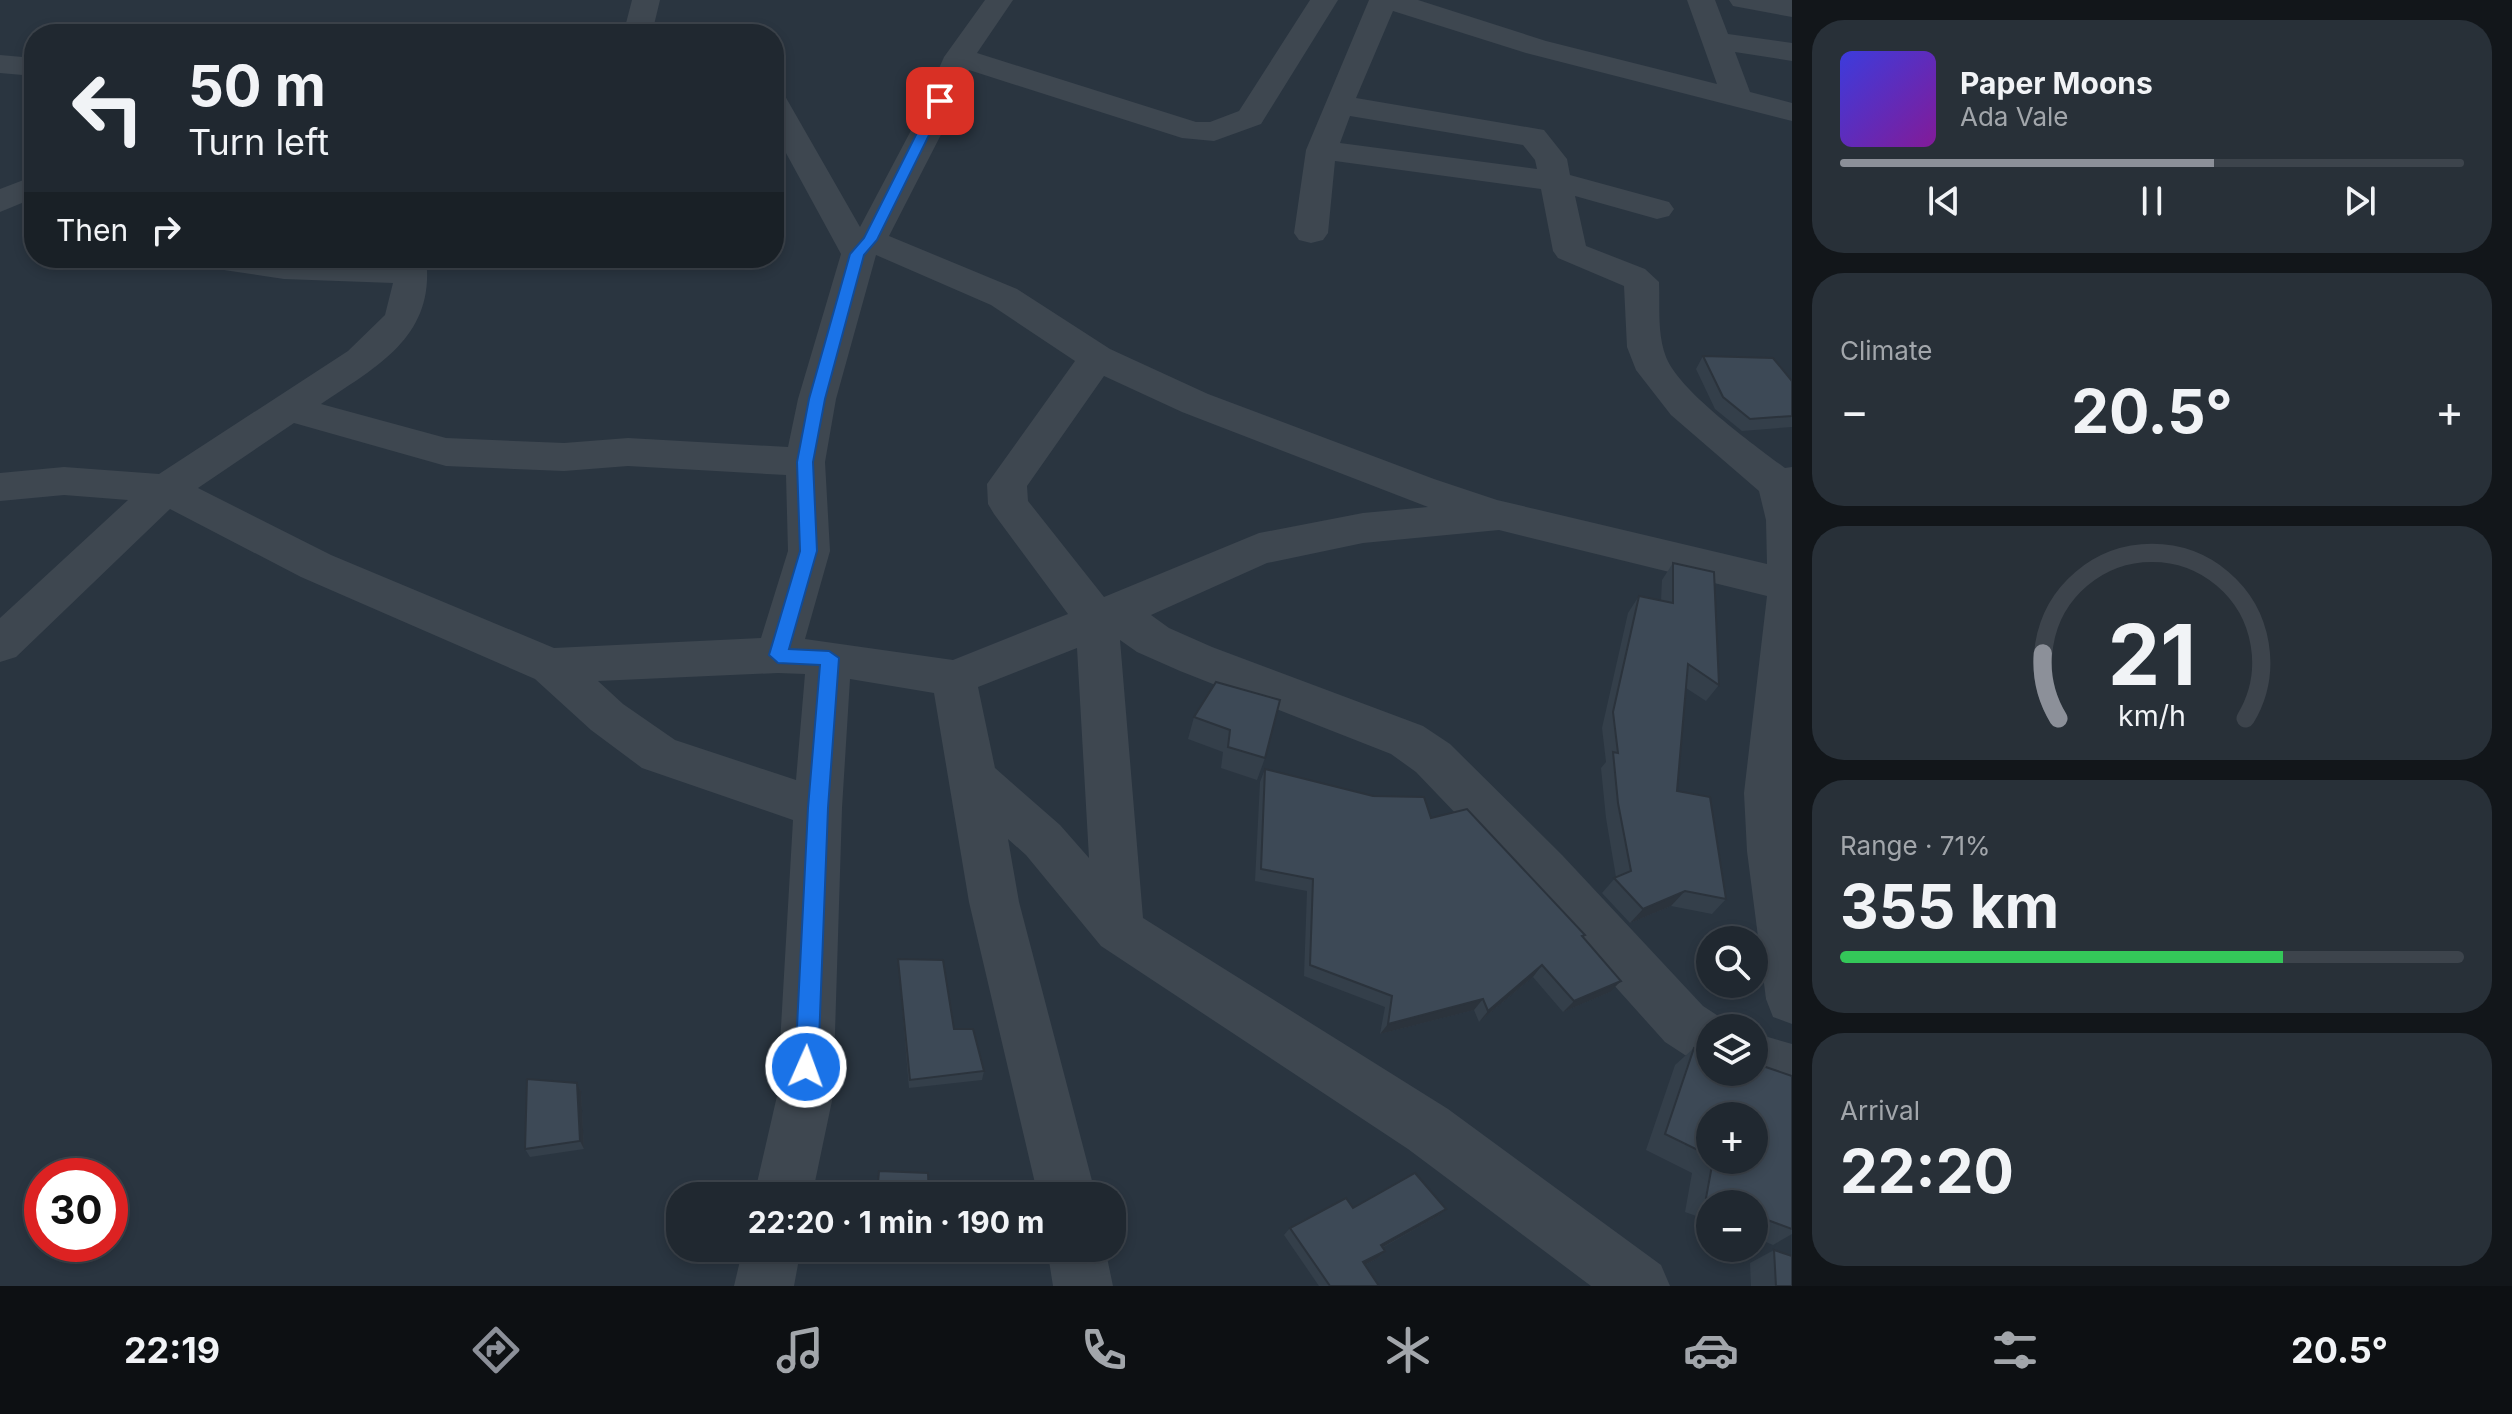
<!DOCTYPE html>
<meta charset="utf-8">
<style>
:root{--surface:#202830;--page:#283038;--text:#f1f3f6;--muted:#a2a6ab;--line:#3d444c;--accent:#8c9099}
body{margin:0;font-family:Inter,sans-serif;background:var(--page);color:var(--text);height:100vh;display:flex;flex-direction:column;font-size:30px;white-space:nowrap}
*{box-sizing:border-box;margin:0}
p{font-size:26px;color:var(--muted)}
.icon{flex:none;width:44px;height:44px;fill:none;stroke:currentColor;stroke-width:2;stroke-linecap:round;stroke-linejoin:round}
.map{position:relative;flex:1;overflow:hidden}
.panel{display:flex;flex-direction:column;gap:20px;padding:20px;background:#12161a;width:720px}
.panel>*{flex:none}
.guide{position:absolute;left:24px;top:24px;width:760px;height:244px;border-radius:32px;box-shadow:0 4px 12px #0003,0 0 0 2px var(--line);background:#202830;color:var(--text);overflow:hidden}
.buttons{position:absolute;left:1696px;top:926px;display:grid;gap:16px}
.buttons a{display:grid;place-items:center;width:72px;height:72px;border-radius:50%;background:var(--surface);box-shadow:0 4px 12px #0003,0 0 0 2px var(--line);font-size:40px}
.speed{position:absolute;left:24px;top:1158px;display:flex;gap:16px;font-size:40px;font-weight:700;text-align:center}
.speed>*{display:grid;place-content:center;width:104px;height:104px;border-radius:50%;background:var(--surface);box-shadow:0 4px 12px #0003,0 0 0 2px var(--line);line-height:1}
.speed .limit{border:12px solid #d22;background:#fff;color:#111}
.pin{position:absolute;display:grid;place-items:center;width:68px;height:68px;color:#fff;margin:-34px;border-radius:16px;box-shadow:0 4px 12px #0006}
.me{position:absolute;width:88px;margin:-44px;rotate:2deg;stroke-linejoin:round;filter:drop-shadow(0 0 6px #0008)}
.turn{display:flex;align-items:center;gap:28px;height:168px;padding:0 32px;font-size:36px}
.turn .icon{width:104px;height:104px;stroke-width:2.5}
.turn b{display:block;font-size:56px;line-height:68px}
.then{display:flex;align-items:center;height:76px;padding:0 32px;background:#0003;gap:16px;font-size:30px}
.big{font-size:60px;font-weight:700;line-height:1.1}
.panel .card{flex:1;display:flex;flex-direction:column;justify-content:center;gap:12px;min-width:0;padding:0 28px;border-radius:32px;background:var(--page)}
.panel .dial{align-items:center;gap:0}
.dial svg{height:208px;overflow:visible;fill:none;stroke:var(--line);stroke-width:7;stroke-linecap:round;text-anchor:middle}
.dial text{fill:var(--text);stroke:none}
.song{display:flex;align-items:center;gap:24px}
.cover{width:96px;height:96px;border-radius:12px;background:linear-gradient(135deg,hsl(240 70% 55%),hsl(290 70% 35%))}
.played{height:8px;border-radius:4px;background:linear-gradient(90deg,var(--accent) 60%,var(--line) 60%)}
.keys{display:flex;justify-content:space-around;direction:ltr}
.heat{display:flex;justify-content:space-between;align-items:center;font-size:44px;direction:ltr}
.charge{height:12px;border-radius:6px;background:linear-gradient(90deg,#34c759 71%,var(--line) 0)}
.trip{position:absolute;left:666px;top:1182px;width:460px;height:80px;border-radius:32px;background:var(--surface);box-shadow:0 4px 12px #0003,0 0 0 2px var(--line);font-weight:700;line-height:80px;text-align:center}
.menu{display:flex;height:128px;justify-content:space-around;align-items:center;background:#0d1013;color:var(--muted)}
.menu .icon{width:56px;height:56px}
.menu .on{color:var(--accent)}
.menu b{font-size:36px;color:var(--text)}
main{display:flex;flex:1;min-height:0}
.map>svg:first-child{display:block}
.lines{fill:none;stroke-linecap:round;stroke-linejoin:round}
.street{fill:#3e4750;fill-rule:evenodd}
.wall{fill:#343f4a;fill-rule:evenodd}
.shaded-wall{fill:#2b333c}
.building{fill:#3d4956;stroke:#2b333c;stroke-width:2}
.route{fill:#1a73e8;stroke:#114b97;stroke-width:2}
</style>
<main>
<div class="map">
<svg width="1792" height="1286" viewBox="0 0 1792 1286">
<rect width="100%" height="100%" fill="#2a3540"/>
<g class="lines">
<path class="street" d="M632,0H660L653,29L657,34H626L624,31Z
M985,0H1013L977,53L1196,122H1210L1239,111L1310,0H1338L1261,124L1214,141L1182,138L969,70L948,121L889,236L1017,289L1110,349L1208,394L1434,479L1497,500L1767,564L1766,520L1759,491L1671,415L1636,370L1627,347L1624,286L1558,258L1553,251L1541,189L1335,161L1328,233L1323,240L1311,243L1299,240L1294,233L1306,150L1369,0H1418L1546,41L1717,84L1687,0H1715L1728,34L1792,43V61L1735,52L1750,92L1792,103V121L1526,53L1393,11L1356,98L1544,130L1567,159L1570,175L1669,202L1674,209L1669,216L1657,219L1575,196L1586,246L1645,269L1659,282C1660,306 1657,334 1666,357C1679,391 1754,445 1785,468L1792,467V1024L1773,1017L1766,999L1747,851L1744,793L1767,596L1499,530L1363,543L1267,563L1151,615L1169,628L1212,647L1423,726L1450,744L1562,855L1703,1006L1729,1023L1731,1028H1710V1067L1691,1059L1665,1042L1526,887L1416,772L1391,754L1180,671L1137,652L1120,640L1143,918L1448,1109L1661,1265L1670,1286H1591L1408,1149L1101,946L1026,855L1008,839L1019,902L1096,1196H1038L969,902L934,693L850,679L842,808L833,1096L812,1196H754L777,1096L793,820L642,768L591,730L535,679L301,577L170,509L16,657L0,662V618L128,500L64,495L0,501V473L64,467L159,474L348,351L385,315L393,283L284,279L197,266L192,258L392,261V258H426C436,336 378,366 321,404L446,438L564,443L628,438L788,447L798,399L841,254L774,131V94L785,96L789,103L860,227L916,121L944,57ZM1350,116L1523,145L1535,160L1537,169L1340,143ZM876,255L991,305L1075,361L987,484L988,504L994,514L1068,614L953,660L805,639L830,551L825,462L836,399ZM1104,376L1182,412L1428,507L1363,513L1259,533L1104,597L1028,501L1027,486ZM294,423L446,466L564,471L628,466L786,475L788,551L761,638L554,648L331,555L198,488ZM1077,648L1089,858L1060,825L995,768L978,687ZM778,673L805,674L796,780L675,740L623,704L598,681Z
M1729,0H1792V17L1733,6Z
M0,55L34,58V76L0,73Z
M34,176V198L0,212V189Z
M1754,1033L1792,1044V1098L1735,1078L1732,1072H1754Z
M743,1248H801L794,1286H734Z
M1047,1248H1105L1113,1286H1053Z"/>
</g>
<path class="wall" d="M1703,356L1792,381V427L1742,431L1715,409L1696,369Z
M1673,563L1719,685L1706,701L1686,688L1677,791L1726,899L1712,914L1671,906L1630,923L1602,893L1616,877L1606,818L1601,768L1606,762L1602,728L1628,613L1639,596L1661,601L1662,580Z
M1216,682L1265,758L1257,780L1221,768L1223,752L1188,739L1194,717Z
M1265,769L1431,818L1585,935L1583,938L1610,992L1563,1012L1533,977L1479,1022L1474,1010L1380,1034L1385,1007L1304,976L1307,891L1255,881L1260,782Z
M898,959L954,1029L984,1071L982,1080L909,1088Z
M1694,1048L1792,1076V1234L1773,1245L1754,1237V1204H1710V1221L1685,1212L1692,1173L1646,1150L1675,1065ZM1710,1116L1754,1160H1710Z
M577,1083L581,1091L584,1149L530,1157L525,1149Z
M1353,1208L1446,1209L1438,1216L1382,1248L1385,1251L1378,1258L1365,1265L1379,1286H1319L1284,1235L1290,1228Z
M1774,1250L1792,1286H1751L1750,1263Z"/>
<path class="shaded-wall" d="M1685,891L1671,906L1630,923L1643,909Z
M1542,965L1533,977L1479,1022L1488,1011Z
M1621,981L1610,992L1563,1012L1574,1001Z
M1483,999L1474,1010L1380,1034L1388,1024Z
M577,1083L581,1091L584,1149L580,1141Z
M1446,1209L1438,1216L1374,1252L1381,1245Z
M1385,1251L1378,1258L1357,1269L1363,1262Z"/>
<path class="building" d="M1703,356L1773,358L1792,381V416L1750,419L1723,397Z
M1673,563L1714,572L1719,685L1688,664L1677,791L1710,797L1726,899L1685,891L1643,909L1614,878L1631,871L1618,803L1613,752L1618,753L1613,712L1639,596L1673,603Z
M1216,682L1280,700L1265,758L1228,747L1230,730L1194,717Z
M1265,769L1373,796L1424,797L1431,818L1467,809L1585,935L1582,936L1621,981L1574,1001L1542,965L1488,1011L1483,999L1388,1024L1392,996L1310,965L1313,879L1261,869Z
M898,959L943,960L954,1029H973L984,1071L910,1080Z
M1694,1048L1710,1052V1072H1754V1063L1792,1076V1229L1754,1215V1204H1724L1706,1198L1713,1160H1754V1116H1710V1156L1665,1134Z
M527,1079L577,1083L580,1141L525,1149Z
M879,1171L928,1173L929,1196H877Z
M1415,1173L1446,1209L1381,1245L1385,1251L1363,1262L1379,1286H1330L1290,1228L1346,1198L1353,1208Z
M1774,1250L1792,1256V1286H1776Z"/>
<path class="route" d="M940,97L946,101L877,240L864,255L825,399L813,462L817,551L789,649L829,651L839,658L828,808L818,1067L814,1075L806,1078L798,1075L795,1067L808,808L820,665L778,663L769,655L800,551L797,462L809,399L850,254L864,238L933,101Z"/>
</svg>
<div class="buttons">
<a><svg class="icon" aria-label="search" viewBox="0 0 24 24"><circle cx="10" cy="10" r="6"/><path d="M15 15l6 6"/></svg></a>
<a><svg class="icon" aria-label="layers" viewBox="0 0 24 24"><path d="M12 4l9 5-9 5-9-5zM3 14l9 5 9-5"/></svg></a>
<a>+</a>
<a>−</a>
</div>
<div class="speed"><div class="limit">30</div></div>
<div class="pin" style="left:940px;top:101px;background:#d93025"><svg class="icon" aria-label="arrive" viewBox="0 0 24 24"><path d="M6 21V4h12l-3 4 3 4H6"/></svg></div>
<svg class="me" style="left:806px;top:1067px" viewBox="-20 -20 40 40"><circle r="17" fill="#1a73e8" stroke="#fff" stroke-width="3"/><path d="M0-11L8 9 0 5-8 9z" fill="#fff"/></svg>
<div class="trip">22:20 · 1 min · 190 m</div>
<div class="guide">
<div class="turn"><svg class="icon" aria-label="left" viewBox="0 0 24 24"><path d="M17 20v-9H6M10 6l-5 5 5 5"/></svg><div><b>50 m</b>Turn left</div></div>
<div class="then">Then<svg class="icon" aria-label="right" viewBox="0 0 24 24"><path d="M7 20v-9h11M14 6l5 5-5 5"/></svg></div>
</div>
</div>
<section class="panel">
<div class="card">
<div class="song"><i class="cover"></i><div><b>Paper Moons</b><p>Ada Vale</p></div></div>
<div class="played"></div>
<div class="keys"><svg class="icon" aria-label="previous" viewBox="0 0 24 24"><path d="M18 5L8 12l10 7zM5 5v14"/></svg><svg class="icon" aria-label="pause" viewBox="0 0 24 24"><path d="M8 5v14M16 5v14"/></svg><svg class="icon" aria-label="next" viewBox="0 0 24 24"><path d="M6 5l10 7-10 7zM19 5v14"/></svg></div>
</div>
<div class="card"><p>Climate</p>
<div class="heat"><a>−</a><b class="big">20.5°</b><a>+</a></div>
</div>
<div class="card dial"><svg viewBox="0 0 100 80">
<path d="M14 69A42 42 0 1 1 86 69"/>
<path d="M14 69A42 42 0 0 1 8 44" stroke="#8c9099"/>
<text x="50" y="56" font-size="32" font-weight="700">21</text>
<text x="50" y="72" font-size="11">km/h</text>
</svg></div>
<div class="card"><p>Range · 71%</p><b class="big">355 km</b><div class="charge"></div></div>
<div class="card"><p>Arrival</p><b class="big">22:20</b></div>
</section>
</main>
<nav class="menu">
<b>22:19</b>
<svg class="icon on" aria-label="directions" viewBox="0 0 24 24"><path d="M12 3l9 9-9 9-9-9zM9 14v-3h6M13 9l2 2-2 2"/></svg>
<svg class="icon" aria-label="music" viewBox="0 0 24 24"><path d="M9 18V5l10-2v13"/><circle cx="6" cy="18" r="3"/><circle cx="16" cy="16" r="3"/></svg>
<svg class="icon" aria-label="phone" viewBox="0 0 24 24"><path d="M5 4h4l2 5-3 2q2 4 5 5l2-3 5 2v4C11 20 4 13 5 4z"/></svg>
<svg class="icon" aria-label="climate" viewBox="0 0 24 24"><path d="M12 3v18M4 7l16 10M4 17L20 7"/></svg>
<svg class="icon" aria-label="car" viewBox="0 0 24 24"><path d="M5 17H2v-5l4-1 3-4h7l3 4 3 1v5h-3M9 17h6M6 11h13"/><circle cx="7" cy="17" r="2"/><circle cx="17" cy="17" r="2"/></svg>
<svg class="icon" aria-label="filters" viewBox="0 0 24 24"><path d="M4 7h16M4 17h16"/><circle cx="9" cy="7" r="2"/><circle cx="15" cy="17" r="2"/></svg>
<b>20.5°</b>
</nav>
